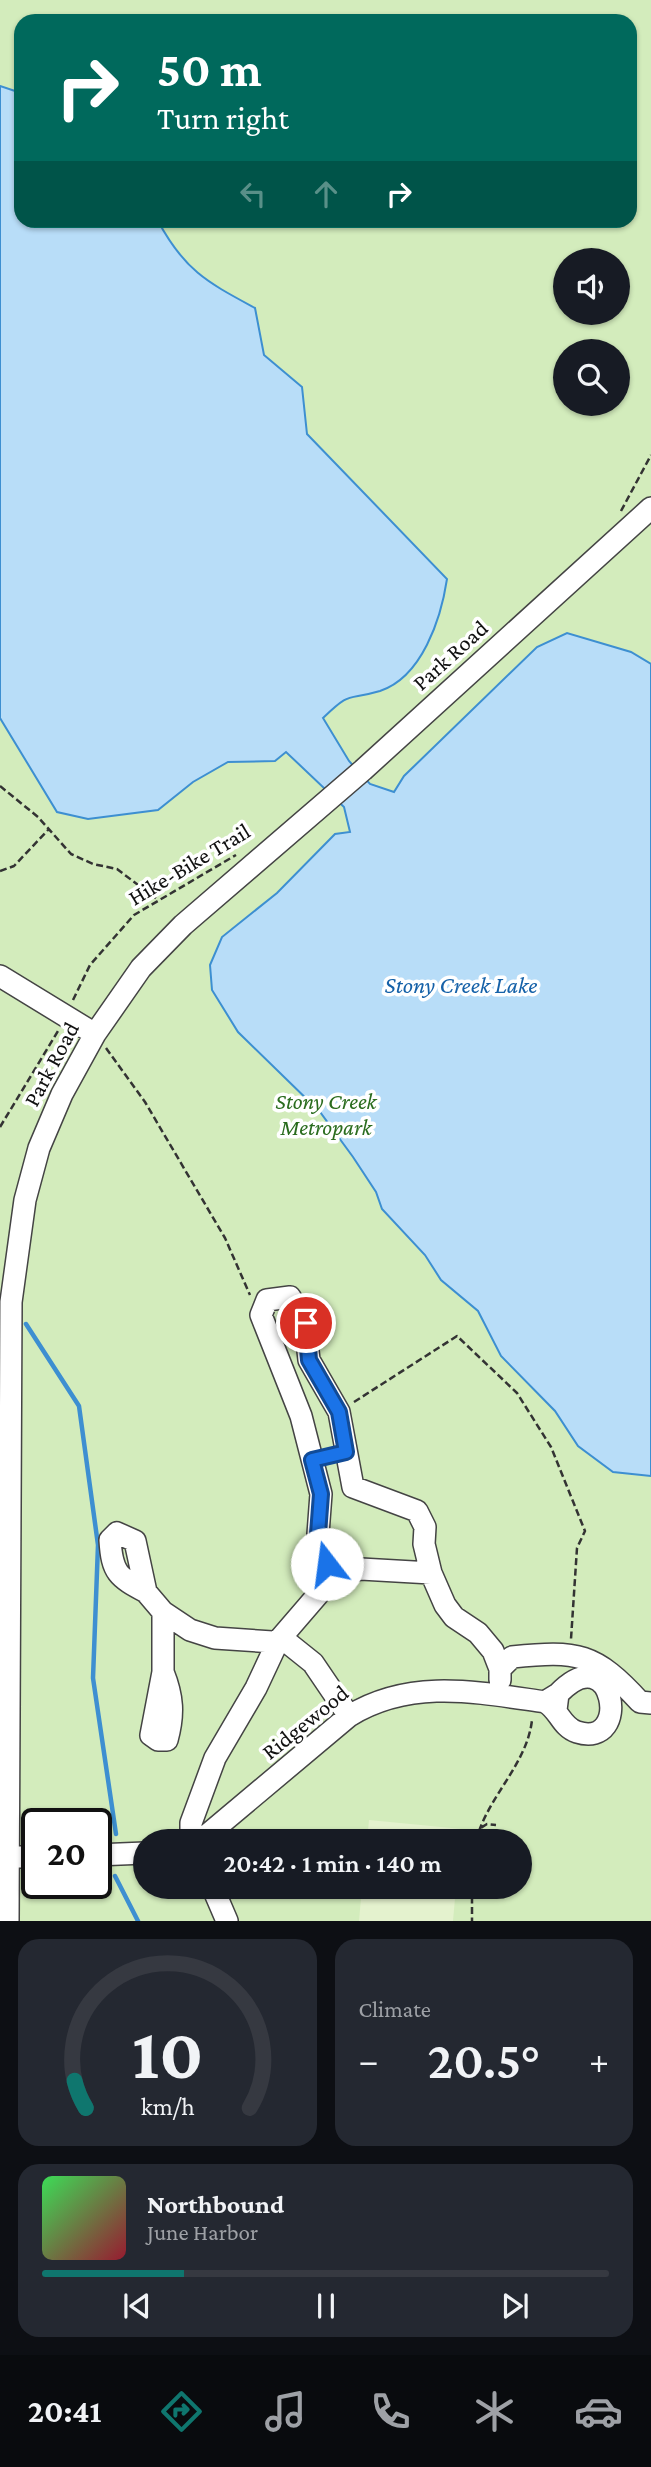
<!DOCTYPE html>
<meta charset="utf-8">
<style>
:root{--surface:#171b24;--page:#242831;--text:#f1f3f6;--muted:#9ea1a6;--line:#363941;--accent:#0f766e}
body{margin:0;font-family:"Crimson Pro",serif;background:var(--page);color:var(--text);height:100vh;display:flex;flex-direction:column;font-size:26px;white-space:nowrap}
*{box-sizing:border-box;margin:0}
p{font-size:23px;color:var(--muted)}
.icon{flex:none;width:38px;height:38px;fill:none;stroke:currentColor;stroke-width:2;stroke-linecap:round;stroke-linejoin:round}
.map{position:relative;height:1921px;overflow:hidden}
.details{display:flex;flex-direction:column;gap:18px;padding:18px;background:#0d0f14;flex:1}
.details>*{flex:none}
.banner{position:absolute;left:14px;top:14px;width:623px;height:214px;border-radius:21px;box-shadow:0 2px 5px #0004;background:#00695c;color:#fff;overflow:hidden}
.buttons{position:absolute;left:553px;top:248px;display:grid;gap:14px}
.buttons a{display:grid;place-items:center;width:77px;height:77px;border-radius:50%;background:var(--surface);box-shadow:0 2px 5px #0004;font-size:35px}
.speed{position:absolute;left:21px;top:1808px;display:flex;gap:14px;font-size:35px;font-weight:700;text-align:center}
.speed>*{display:grid;place-content:center;width:91px;height:91px;border-radius:50%;background:var(--surface);box-shadow:0 2px 5px #0004;line-height:1}
.speed .limit{border:4px solid #111;border-radius:10px;background:#fff;color:#111}
.pin{position:absolute;display:grid;place-items:center;width:60px;height:60px;color:#fff;margin:-30px;border:4px solid #fff;border-radius:50%;box-shadow:0 2px 7px #0007}
.me{position:absolute;width:77px;margin:-38px;rotate:345deg;stroke-linejoin:round;filter:drop-shadow(0 0 5px #0008)}
.turn{display:flex;align-items:center;gap:24px;height:147px;padding:0 28px;font-size:32px}
.turn .icon{width:91px;height:91px;stroke-width:2.5}
.turn b{display:block;font-size:49px;line-height:60px}
.lanes{display:flex;align-items:center;height:66px;padding:0 28px;background:#0003;justify-content:center;gap:35px;direction:ltr}
.lanes .off{opacity:.35}
.big{font-size:52px;font-weight:600;line-height:1.1}
.details .card{flex:1;display:flex;flex-direction:column;justify-content:center;gap:10px;min-width:0;padding:0 24px;border-radius:21px;background:var(--page)}
.details .dial{align-items:center;gap:0}
.dial svg{height:182px;overflow:visible;fill:none;stroke:var(--line);stroke-width:7;stroke-linecap:round;text-anchor:middle}
.dial text{fill:var(--text);stroke:none}
.song{display:flex;align-items:center;gap:21px}
.cover{width:84px;height:84px;border-radius:10px;background:linear-gradient(135deg,hsl(130 70% 55%),hsl(350 70% 35%))}
.played{height:7px;border-radius:4px;background:linear-gradient(90deg,var(--accent) 25%,var(--line) 25%)}
.keys{display:flex;justify-content:space-around;direction:ltr}
.heat{display:flex;justify-content:space-between;align-items:center;font-size:38px;direction:ltr}
.details .tiles{flex:1;display:grid;gap:18px;grid-template-columns:1fr 1fr}
.card:last-child{grid-column:span 2}
.trip{position:absolute;left:133px;top:1829px;width:399px;height:70px;border-radius:35px;background:var(--surface);box-shadow:0 2px 5px #0004;font-weight:600;line-height:70px;text-align:center}
.menu{display:flex;height:112px;justify-content:space-around;align-items:center;background:#090b0e;color:var(--muted)}
.menu .icon{width:49px;height:49px}
.menu .active{color:var(--accent)}
.menu b{font-size:32px;color:var(--text)}
.map>svg:first-child{display:block}
.green{fill:#d3ecbc;fill-rule:evenodd}
.pitch{fill:#e4f2ce}
.water{fill:#b8ddf8;stroke:#3d8fd1;stroke-width:2}
.lines{fill:none;stroke-linecap:round;stroke-linejoin:round}
.stream{stroke:#3d8fd1;stroke-width:4.5}
.minor-casing{stroke:#444;stroke-width:24}
.path{stroke:#333;stroke-width:2.5;stroke-dasharray:7 3.5;stroke-linecap:butt}
.minor{stroke:#fff;stroke-width:21}
.route-casing{stroke:#114b97;stroke-width:18}
.route{stroke:#1a73e8;stroke-width:12}
.labels{text-anchor:middle;stroke-width:7;stroke-linejoin:round;paint-order:stroke}
.street-label{font-size:23px;fill:#111;stroke:#fff}
.park-label{font-size:23px;font-style:italic;fill:#2a6c1e;stroke:#fff}
.water-label{font-size:24px;font-style:italic;fill:#1561a8;stroke:#fff}
</style>
<div class="map">
<svg width="651" height="1921" viewBox="0 0 651 1921">
<rect width="100%" height="100%" fill="#fffdf5"/>
<path class="green" d="M0,0H651V1921H0ZM21,21H630V220H21ZM565,261H618V313H565ZM565,352H618V404H565ZM37,1824H96V1883H37ZM145,1841H520V1886H145Z"/>
<path class="pitch" d="M369,1820L462,1829L461,1841H367Z
M362,1887H456L453,1921H359Z"/>
<path class="water" d="M0,86L21,93V220L158,221C185,271 207,282 255,308L264,355L302,387L307,434L447,579C441,619 422,677 380,691C346,701 352,690 323,718L349,761L370,784L394,792L404,776L537,647L567,633L631,652L651,664V1476L613,1472L578,1446L555,1411L501,1356L478,1311L441,1280L425,1255L382,1209L376,1192L353,1157L320,1112L238,1032L212,990L210,965L222,937L277,893L335,834L350,832L344,807L286,752L275,761L228,762L193,782L158,810L88,819L57,812L0,718Z"/>
<g class="lines">
<path class="stream" d="M26,1324L79,1406L98,1545L93,1678L116,1834
M115,1876L138,1921"/>
<g class="minor-casing">
<path id="minor" d="M0,976L95,1034
M431,1573L361,1569L334,1576L318,1534L321,1494L301,1416L261,1315L267,1300L290,1297L305,1323L309,1360L339,1412L353,1487L417,1511L425,1527L424,1544L431,1573L445,1605L454,1617L478,1633L493,1651L500,1669
M146,1592C118,1577 112,1573 110,1540L117,1533L135,1541L146,1592L163,1612L190,1630L215,1638L288,1643L313,1663L349,1716
M163,1612V1672L151,1735L158,1740H167C174,1714 173,1697 163,1672
M500,1680V1669L512,1657C578,1650 595,1653 640,1702L651,1703
M556,1710L558,1694C614,1635 633,1750 577,1732C561,1727 559,1709 545,1702L558,1694
M191,1841V1823L215,1758L256,1688L278,1641L334,1576
M200,1841L349,1716C411,1678 476,1692 545,1702
M96,1855L145,1853
M10,1857H37
M212,1886L227,1921
M8,1921L11,1302L25,1200L39,1148L62,1094L95,1034L141,968L183,925L363,770L651,508"/>
</g>
<path class="path" d="M621,511L651,455
M0,786L38,817L71,854L93,864L117,869L158,900
M0,871L14,866L48,830
M73,1000L90,965L134,915L236,855
M106,1048L145,1102L225,1238L250,1295
M0,1127L58,1031
M354,1402L457,1336L517,1393L551,1447L585,1531L577,1548L571,1639
M476,1841C487,1797 527,1765 532,1720
M491,1841L483,1838L479,1829L487,1824L496,1825
M472,1886V1921"/>
<use href="#minor" class="minor"/>
</g>
<g class="lines">
<g class="route-casing">
<path id="route" d="M306,1323L309,1360L339,1412L346,1452L312,1460L321,1494L318,1534L327,1564"/>
</g>
<use href="#route" class="route"/>
</g>
<g class="labels">
<g class="street-label">
<text transform="translate(450 655) rotate(-42)" y="8">Park Road</text>
<text transform="translate(189 864) rotate(-31)" y="8">Hike-Bike Trail</text>
<text transform="translate(51 1064) rotate(-62)" y="8">Park Road</text>
<text transform="translate(305 1722) rotate(-39)" y="8">Ridgewood</text>
</g>
<g class="park-label">
<text x="326" y="1109">Stony Creek<tspan x="326" dy="26">Metropark</tspan></text>
</g>
<g class="water-label">
<text x="461" y="993">Stony Creek Lake</text>
</g>
</g>
</svg>
<div class="buttons">
<a><svg class="icon" aria-label="sound" viewBox="0 0 24 24"><path d="M4 9h4l5-4v14l-5-4H4zM17 9q2 3 0 6"/></svg></a>
<a><svg class="icon" aria-label="search" viewBox="0 0 24 24"><circle cx="10" cy="10" r="6"/><path d="M15 15l6 6"/></svg></a>
</div>
<div class="speed"><div class="limit">20</div></div>
<div class="pin" style="left:306px;top:1323px;background:#d93025"><svg class="icon" aria-label="arrive" viewBox="0 0 24 24"><path d="M6 21V4h12l-3 4 3 4H6"/></svg></div>
<svg class="me" style="left:327px;top:1564px" viewBox="-20 -20 40 40"><circle r="19" fill="#fff"/><path d="M0-13L10 11 0 6-10 11z" fill="#1a73e8"/></svg>
<div class="trip">20:42 · 1 min · 140 m</div>
<div class="banner">
<div class="turn"><svg class="icon" aria-label="right" viewBox="0 0 24 24"><path d="M7 20v-9h11M14 6l5 5-5 5"/></svg><div><b>50 m</b>Turn right</div></div>
<div class="lanes"><svg class="icon off" aria-label="left" viewBox="0 0 24 24"><path d="M17 20v-9H6M10 6l-5 5 5 5"/></svg><svg class="icon off" aria-label="ahead" viewBox="0 0 24 24"><path d="M12 20V5M6 11l6-6 6 6"/></svg><svg class="icon" aria-label="right" viewBox="0 0 24 24"><path d="M7 20v-9h11M14 6l5 5-5 5"/></svg></div>
</div>
</div>
<section class="details">
<div class="tiles">
<div class="card dial"><svg viewBox="0 0 100 80">
<path d="M14 69A42 42 0 1 1 86 69"/>
<path d="M14 69A42 42 0 0 1 9 57" stroke="#0f766e"/>
<text x="50" y="56" font-size="32" font-weight="700">10</text>
<text x="50" y="72" font-size="11">km/h</text>
</svg></div>
<div class="card"><p>Climate</p>
<div class="heat"><a>−</a><b class="big">20.5°</b><a>+</a></div>
</div>
<div class="card">
<div class="song"><i class="cover"></i><div><b>Northbound</b><p>June Harbor</p></div></div>
<div class="played"></div>
<div class="keys"><svg class="icon" aria-label="previous" viewBox="0 0 24 24"><path d="M18 5L8 12l10 7zM5 5v14"/></svg><svg class="icon" aria-label="pause" viewBox="0 0 24 24"><path d="M8 5v14M16 5v14"/></svg><svg class="icon" aria-label="next" viewBox="0 0 24 24"><path d="M6 5l10 7-10 7zM19 5v14"/></svg></div>
</div>
</div>
</section>
<nav class="menu">
<b>20:41</b>
<svg class="icon active" aria-label="directions" viewBox="0 0 24 24"><path d="M12 3l9 9-9 9-9-9zM9 14v-3h6M13 9l2 2-2 2"/></svg>
<svg class="icon" aria-label="music" viewBox="0 0 24 24"><path d="M9 18V5l10-2v13"/><circle cx="6" cy="18" r="3"/><circle cx="16" cy="16" r="3"/></svg>
<svg class="icon" aria-label="phone" viewBox="0 0 24 24"><path d="M5 4h4l2 5-3 2q2 4 5 5l2-3 5 2v4C11 20 4 13 5 4z"/></svg>
<svg class="icon" aria-label="climate" viewBox="0 0 24 24"><path d="M12 3v18M4 7l16 10M4 17L20 7"/></svg>
<svg class="icon" aria-label="car" viewBox="0 0 24 24"><path d="M5 17H2v-5l4-1 3-4h7l3 4 3 1v5h-3M9 17h6M6 11h13"/><circle cx="7" cy="17" r="2"/><circle cx="17" cy="17" r="2"/></svg>
</nav>
